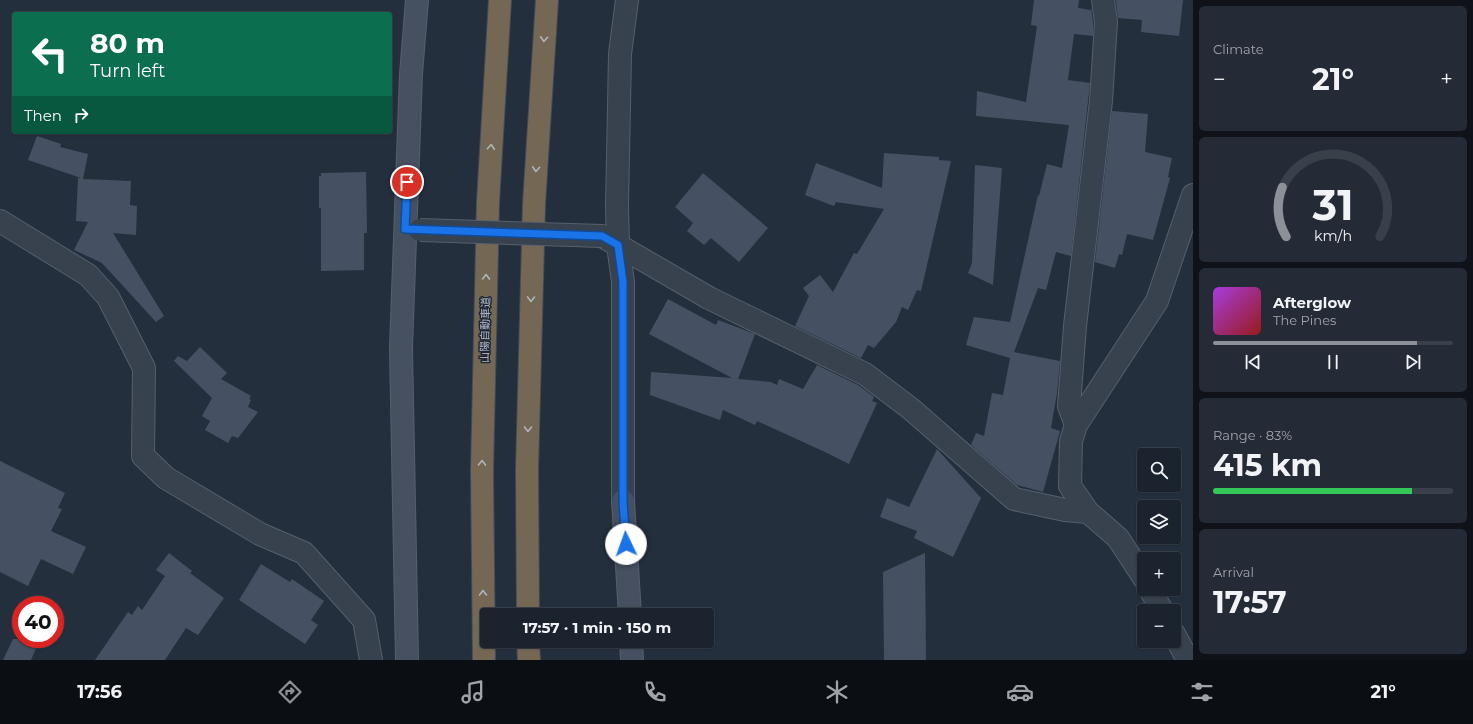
<!DOCTYPE html>
<meta charset="utf-8">
<style>
:root{--surface:#1b232e;--page:#242b36;--text:#f1f3f6;--muted:#a0a4aa;--line:#39404a;--accent:#8c9099}
body{margin:0;font-family:Montserrat,"Noto Sans JP",sans-serif;background:var(--page);color:var(--text);height:100vh;display:flex;flex-direction:column;font-size:15px;white-space:nowrap}
*{box-sizing:border-box;margin:0}
p{font-size:13px;color:var(--muted)}
.icon{flex:none;width:22px;height:22px;fill:none;stroke:currentColor;stroke-width:2;stroke-linecap:round;stroke-linejoin:round}
.map{position:relative;flex:1;overflow:hidden}
.sheet{display:flex;flex-direction:column;gap:6px;padding:6px;background:#0f1319;width:280px}
.sheet>*{flex:none}
.hud{position:absolute;left:12px;top:12px;width:380px;height:122px;border-radius:4px;box-shadow:0 1px 3px #0004,0 0 0 1px var(--line);background:#0b6e4f;color:#fff;overflow:hidden}
.tools{position:absolute;left:1137px;top:448px;display:grid;gap:8px}
.tools a{display:grid;place-items:center;width:44px;height:44px;border-radius:4px;background:var(--surface);box-shadow:0 1px 3px #0004,0 0 0 1px var(--line);font-size:20px}
.speed{position:absolute;left:12px;top:596px;display:flex;gap:8px;font-size:20px;font-weight:700;text-align:center}
.speed>*{display:grid;place-content:center;width:52px;height:52px;border-radius:50%;background:var(--surface);box-shadow:0 1px 3px #0004,0 0 0 1px var(--line);line-height:1}
.speed .limit{border:6px solid #d22;background:#fff;color:#111}
.pin{position:absolute;display:grid;place-items:center;width:34px;height:34px;color:#fff;margin:-17px;border:2px solid #fff;border-radius:50%;box-shadow:0 1px 4px #0007}
.me{position:absolute;width:44px;margin:-22px;rotate:357deg;stroke-linejoin:round;filter:drop-shadow(0 0 3px #0008)}
.turn{display:flex;align-items:center;gap:14px;height:84px;padding:0 12px;font-size:18px}
.turn .icon{width:52px;height:52px;stroke-width:2.5}
.turn b{display:block;font-size:28px;line-height:34px}
.then{display:flex;align-items:center;height:38px;padding:0 12px;background:#0003;gap:8px;font-size:15px}
.big{font-size:30px;font-weight:700;line-height:1.1}
.sheet .card{flex:1;display:flex;flex-direction:column;justify-content:center;gap:6px;min-width:0;padding:0 14px;border-radius:6px;background:var(--page)}
.sheet .dial{align-items:center;gap:0}
.dial svg{height:104px;overflow:visible;fill:none;stroke:var(--line);stroke-width:7;stroke-linecap:round;text-anchor:middle}
.dial text{fill:var(--text);stroke:none}
.song{display:flex;align-items:center;gap:12px}
.cover{width:48px;height:48px;border-radius:6px;background:linear-gradient(135deg,hsl(280 70% 55%),hsl(0 70% 35%))}
.played{height:4px;border-radius:2px;background:linear-gradient(90deg,var(--accent) 85%,var(--line) 85%)}
.keys{display:flex;justify-content:space-around;direction:ltr}
.heat{display:flex;justify-content:space-between;align-items:center;font-size:22px;direction:ltr}
.charge{height:6px;border-radius:3px;background:linear-gradient(90deg,#34c759 83%,var(--line) 0)}
.trip{position:absolute;left:480px;top:608px;width:234px;height:40px;border-radius:4px;background:var(--surface);box-shadow:0 1px 3px #0004,0 0 0 1px var(--line);font-weight:700;line-height:40px;text-align:center}
.tabs{display:flex;height:64px;justify-content:space-around;align-items:center;background:#0b0e12;color:var(--muted)}
.tabs .icon{width:28px;height:28px}
.tabs .active{color:var(--accent)}
.tabs b{font-size:18px;color:var(--text)}
main{display:flex;flex:1;min-height:0}
.map>svg:first-child{display:block}
.building{fill:#455162}
.lines{fill:none;stroke-linecap:round;stroke-linejoin:round}
.street-casing{stroke:#565f6c;stroke-width:24}
.secondary-casing{stroke:#565f6c;stroke-width:24}
.highway-casing{stroke:#434c59;stroke-width:24}
.street{stroke:#38414e;stroke-width:22}
.secondary{stroke:#465061;stroke-width:22}
.highway{stroke:#746855;stroke-width:22}
.street-bridge-casing{stroke:#565f6c;stroke-width:24;stroke-linecap:butt}
.street-bridge{stroke:#38414e;stroke-width:22}
.oneway{stroke:#aeb4bd}
.route-casing{stroke:#114b97;stroke-width:10}
.route{stroke:#1a73e8;stroke-width:7}
.labels{text-anchor:middle;stroke-width:3;stroke-linejoin:round;paint-order:stroke}
.street-label{font-size:11px;fill:#b4bcc9;stroke:#1d2633}
</style>
<main>
<div class="map">
<svg width="1193" height="660" viewBox="0 0 1193 660">
<rect width="100%" height="100%" fill="#242f3e"/>
<path class="building" d="M1034,0H1079L1078,8L1091,10V7L1093,22V36L1074,34L1068,80L1090,83L1071,256L1056,252L1046,290L1038,288L1014,352L1060,361L1057,393L1051,428L1060,431L1043,492L1017,485L971,445L976,433L984,436L992,393L1003,395L1010,358L966,345L974,317L1010,322L1038,195L1039,196L1047,164L1062,168L1069,125L976,116L977,91L1026,102L1037,26L1031,25Z
M1116,0H1183L1179,36L1141,32L1142,20L1118,18Z
M1112,111L1148,114L1145,152L1172,158L1168,177L1170,178L1153,240L1127,234L1122,255L1119,254L1115,268L1095,262Z
M37,136L61,144L60,147L88,154L83,179L131,181L130,205L137,206L136,235L113,233L164,316L156,322L102,263L74,250L88,222L76,221L78,178H81L28,160Z
M884,153L939,157V160L951,161L921,291L917,290L908,310L902,307L896,322L874,348L868,345L861,358L795,326L809,296L803,288L820,275L833,292L854,253L857,254L884,209L836,202L834,206L805,195L816,163L882,188Z
M975,165L1002,168L993,285L968,273L972,263Z
M366,172L367,233H364V270L321,271V208H319V176H321V173Z
M703,173L768,228L739,262L711,238L704,245L687,231L693,223L675,207Z
M668,299L716,325L718,320L755,334L738,379L771,382L777,385L779,379L803,389L817,365L858,385L874,397L872,401L877,403L849,464L825,452L757,421L755,425L723,410L720,420L650,395L651,372L732,378L649,334Z
M200,347L227,373L221,379L251,396L249,399L251,400L248,407L258,412L238,438L232,436L228,443L205,430L210,421L202,416L212,398L174,361L178,356L187,361Z
M937,449L981,498L953,557L914,538L917,531L880,517L887,498L909,507Z
M0,461L65,493L58,508L62,509L51,531L86,547L73,574L41,559L28,586L0,572Z
M169,553L192,571L190,573L224,598L198,635L186,628L165,660H95L128,612L132,615L138,606L142,610L165,576L156,570Z
M925,553L926,660H884L883,572Z
M261,564L290,582L292,579L324,601L311,620L318,625L305,644L239,600Z
M13,639H40L31,660H3Z"/>
<g class="lines">
<g class="street-casing">
<path id="street" d="M0,221L88,275L108,297L144,368L143,456L166,478L260,534L304,553L364,620L371,660
M602,236L709,298L865,374L911,409L1014,499L1065,510L1088,512L1118,538L1144,578
M1076,425L1157,301L1193,195
M623,501V282L618,245L617,207L620,54L627,0
M1088,512L1070,486L1071,441L1076,425L1069,406L1075,326L1101,101L1106,22L1103,0
M1150,589L1162,611
M1174,634L1188,660"/>
</g>
<g class="secondary-casing">
<path id="secondary" d="M623,501L630,615
M631,641L632,660
M407,660L401,348L411,74L417,0"/>
</g>
<g class="highway-casing">
<path id="highway" d="M528,615L527,470L534,204L547,0
M528,641L529,660
M484,660L482,471L488,202L500,0"/>
</g>
<use href="#street" class="street"/>
<use href="#secondary" class="secondary"/>
<use href="#highway" class="highway"/>
<g class="street-bridge-casing">
<path id="street-bridge" d="M420,230L602,236"/>
</g>
<use href="#street-bridge" class="street-bridge"/>
</g>
<defs><path id="oneway-chevron" d="M-2-3.5L2.5 0L-2 3.5" fill="none" stroke-width="1.6" stroke-linecap="round" stroke-linejoin="round"/></defs>
<g class="oneway">
<use href="#oneway-chevron" transform="translate(544 39) rotate(94)"/>
<use href="#oneway-chevron" transform="translate(491 147) rotate(-86)"/>
<use href="#oneway-chevron" transform="translate(536 169) rotate(94)"/>
<use href="#oneway-chevron" transform="translate(486 277) rotate(-89)"/>
<use href="#oneway-chevron" transform="translate(531 299) rotate(91)"/>
<use href="#oneway-chevron" transform="translate(528 429) rotate(91)"/>
<use href="#oneway-chevron" transform="translate(482 463) rotate(-89)"/>
<use href="#oneway-chevron" transform="translate(483 593) rotate(-91)"/>
</g>
<g class="lines">
<g class="route-casing">
<path id="route" d="M407,182L405,229L602,236L618,245L623,282V501L626,544"/>
</g>
<use href="#route" class="route"/>
</g>
<g class="labels">
<g class="street-label">
<text transform="translate(485 330) rotate(-89)" y="4">山陽自動車道</text>
</g>
</g>
</svg>
<div class="tools">
<a><svg class="icon" aria-label="search" viewBox="0 0 24 24"><circle cx="10" cy="10" r="6"/><path d="M15 15l6 6"/></svg></a>
<a><svg class="icon" aria-label="layers" viewBox="0 0 24 24"><path d="M12 4l9 5-9 5-9-5zM3 14l9 5 9-5"/></svg></a>
<a>+</a>
<a>−</a>
</div>
<div class="speed"><div class="limit">40</div></div>
<div class="pin" style="left:407px;top:182px;background:#d93025"><svg class="icon" aria-label="arrive" viewBox="0 0 24 24"><path d="M6 21V4h12l-3 4 3 4H6"/></svg></div>
<svg class="me" style="left:626px;top:544px" viewBox="-20 -20 40 40"><circle r="19" fill="#fff"/><path d="M0-13L10 11 0 6-10 11z" fill="#1a73e8"/></svg>
<div class="trip">17:57 · 1 min · 150 m</div>
<div class="hud">
<div class="turn"><svg class="icon" aria-label="left" viewBox="0 0 24 24"><path d="M17 20v-9H6M10 6l-5 5 5 5"/></svg><div><b>80 m</b>Turn left</div></div>
<div class="then">Then<svg class="icon" aria-label="right" viewBox="0 0 24 24"><path d="M7 20v-9h11M14 6l5 5-5 5"/></svg></div>
</div>
</div>
<section class="sheet">
<div class="card"><p>Climate</p>
<div class="heat"><a>−</a><b class="big">21°</b><a>+</a></div>
</div>
<div class="card dial"><svg viewBox="0 0 100 80">
<path d="M14 69A42 42 0 1 1 86 69"/>
<path d="M14 69A42 42 0 0 1 11 31" stroke="#8c9099"/>
<text x="50" y="56" font-size="32" font-weight="700">31</text>
<text x="50" y="72" font-size="11">km/h</text>
</svg></div>
<div class="card">
<div class="song"><i class="cover"></i><div><b>Afterglow</b><p>The Pines</p></div></div>
<div class="played"></div>
<div class="keys"><svg class="icon" aria-label="previous" viewBox="0 0 24 24"><path d="M18 5L8 12l10 7zM5 5v14"/></svg><svg class="icon" aria-label="pause" viewBox="0 0 24 24"><path d="M8 5v14M16 5v14"/></svg><svg class="icon" aria-label="next" viewBox="0 0 24 24"><path d="M6 5l10 7-10 7zM19 5v14"/></svg></div>
</div>
<div class="card"><p>Range · 83%</p><b class="big">415 km</b><div class="charge"></div></div>
<div class="card"><p>Arrival</p><b class="big">17:57</b></div>
</section>
</main>
<nav class="tabs">
<b>17:56</b>
<svg class="icon active" aria-label="directions" viewBox="0 0 24 24"><path d="M12 3l9 9-9 9-9-9zM9 14v-3h6M13 9l2 2-2 2"/></svg>
<svg class="icon" aria-label="music" viewBox="0 0 24 24"><path d="M9 18V5l10-2v13"/><circle cx="6" cy="18" r="3"/><circle cx="16" cy="16" r="3"/></svg>
<svg class="icon" aria-label="phone" viewBox="0 0 24 24"><path d="M5 4h4l2 5-3 2q2 4 5 5l2-3 5 2v4C11 20 4 13 5 4z"/></svg>
<svg class="icon" aria-label="climate" viewBox="0 0 24 24"><path d="M12 3v18M4 7l16 10M4 17L20 7"/></svg>
<svg class="icon" aria-label="car" viewBox="0 0 24 24"><path d="M5 17H2v-5l4-1 3-4h7l3 4 3 1v5h-3M9 17h6M6 11h13"/><circle cx="7" cy="17" r="2"/><circle cx="17" cy="17" r="2"/></svg>
<svg class="icon" aria-label="filters" viewBox="0 0 24 24"><path d="M4 7h16M4 17h16"/><circle cx="9" cy="7" r="2"/><circle cx="15" cy="17" r="2"/></svg>
<b>21°</b>
</nav>
